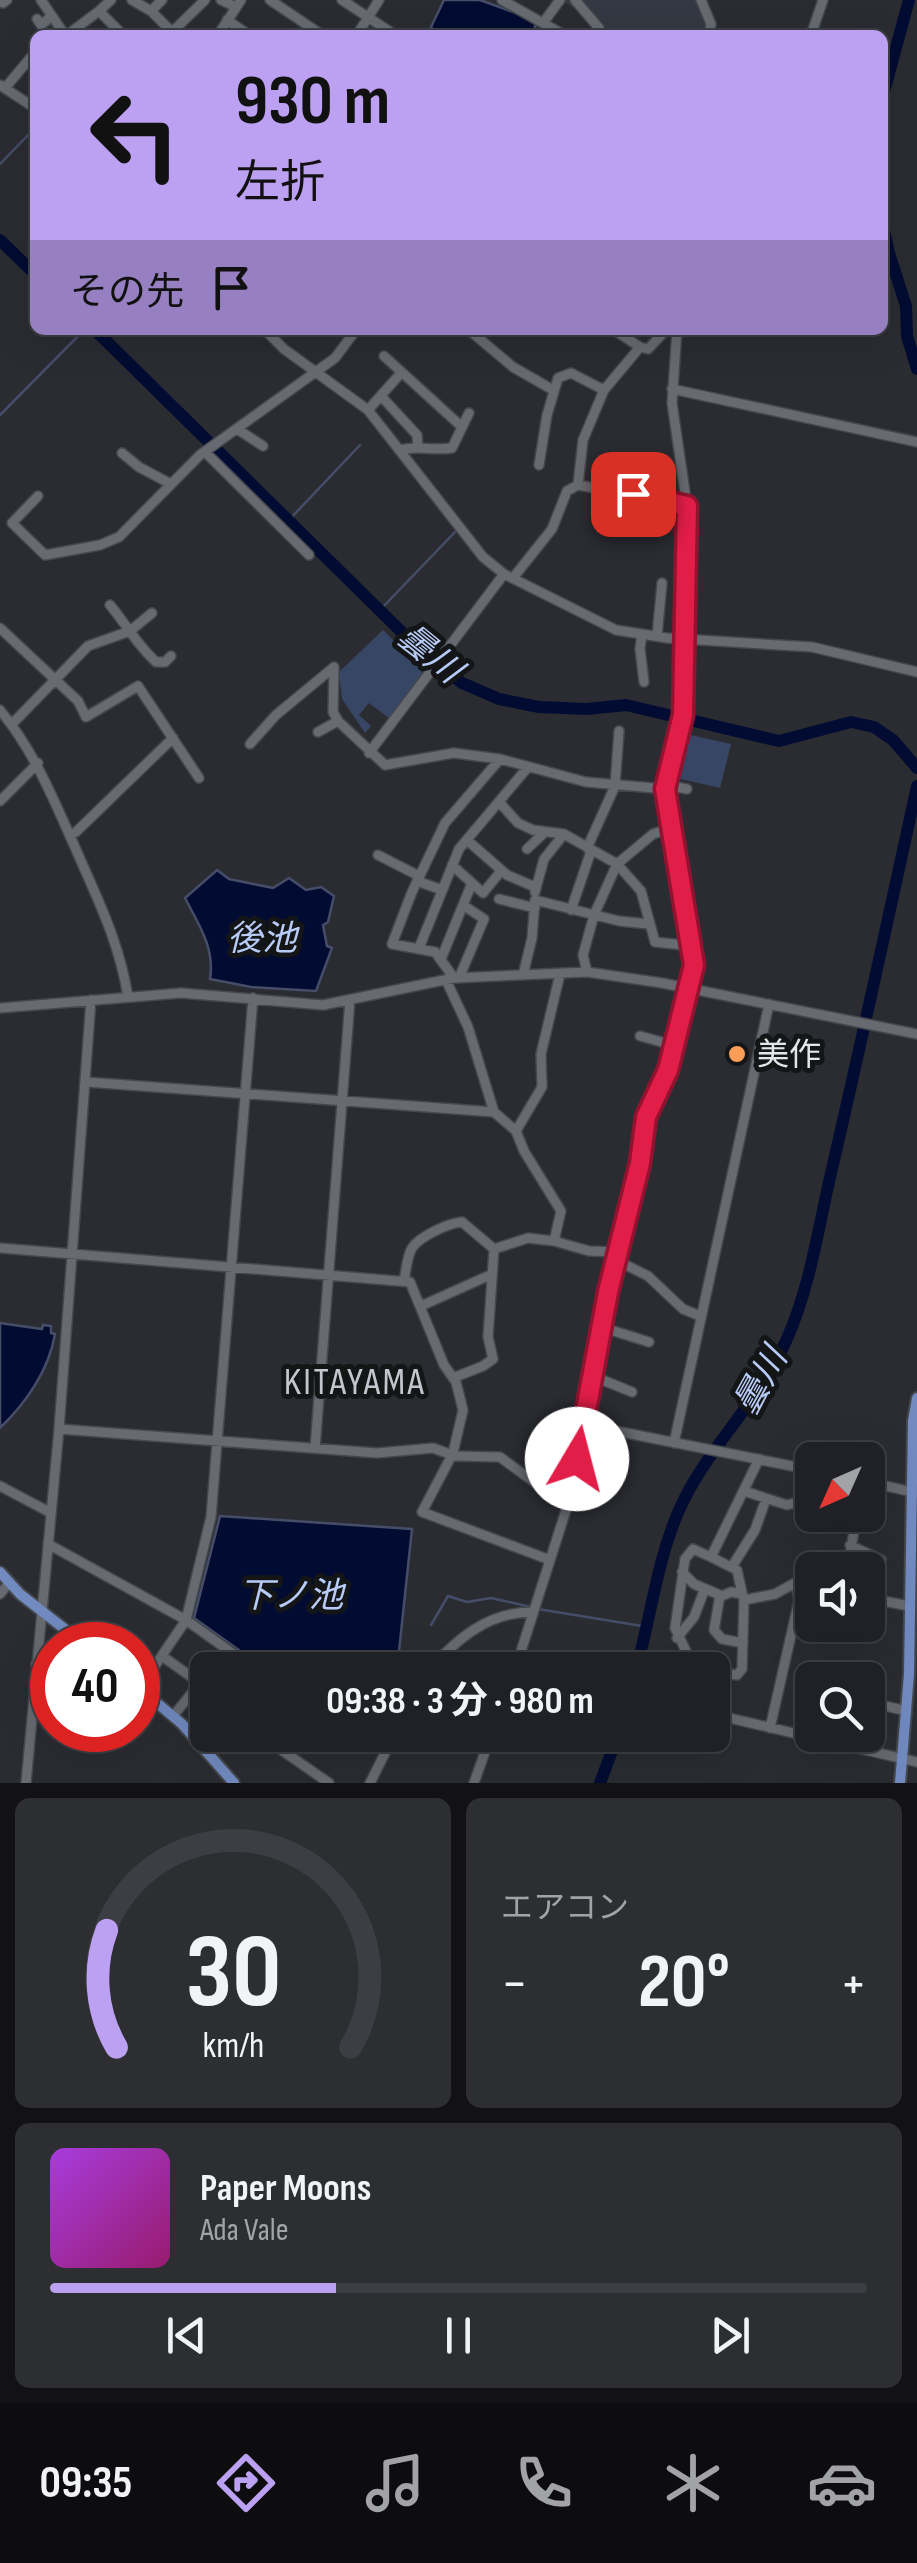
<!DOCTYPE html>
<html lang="ja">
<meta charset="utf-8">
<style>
:root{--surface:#202126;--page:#2d2e32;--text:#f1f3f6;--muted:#a2a3a7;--line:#3d3e43;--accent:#bca0f2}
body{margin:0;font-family:"Sofia Sans Condensed","Noto Sans JP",sans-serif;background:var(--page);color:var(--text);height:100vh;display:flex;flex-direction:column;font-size:38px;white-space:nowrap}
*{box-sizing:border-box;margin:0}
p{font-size:32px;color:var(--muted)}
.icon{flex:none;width:55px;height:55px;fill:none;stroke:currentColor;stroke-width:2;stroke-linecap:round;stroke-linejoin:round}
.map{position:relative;height:1783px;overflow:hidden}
.panel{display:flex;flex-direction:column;gap:15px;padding:15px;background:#121215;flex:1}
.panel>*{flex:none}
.guide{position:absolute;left:30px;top:30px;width:858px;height:305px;border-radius:15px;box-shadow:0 10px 40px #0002,0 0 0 2px var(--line);background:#bca0f2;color:#111;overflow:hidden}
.needle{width:65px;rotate:225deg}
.buttons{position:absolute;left:795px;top:1442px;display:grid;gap:20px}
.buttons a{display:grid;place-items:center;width:90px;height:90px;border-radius:15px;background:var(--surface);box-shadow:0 10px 40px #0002,0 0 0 2px var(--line);font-size:50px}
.speed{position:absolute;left:30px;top:1622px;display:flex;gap:20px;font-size:50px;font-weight:700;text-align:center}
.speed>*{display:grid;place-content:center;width:130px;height:130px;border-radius:50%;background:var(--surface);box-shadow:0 10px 40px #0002,0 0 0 2px var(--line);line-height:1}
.speed .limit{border:15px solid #d22;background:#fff;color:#111}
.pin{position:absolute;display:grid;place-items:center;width:85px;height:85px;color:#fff;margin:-42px;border-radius:20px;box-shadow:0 5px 15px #0006}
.me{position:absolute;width:110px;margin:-55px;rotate:8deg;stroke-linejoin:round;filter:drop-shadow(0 0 8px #0008)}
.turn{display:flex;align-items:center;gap:35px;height:210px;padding:0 40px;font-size:45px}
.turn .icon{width:130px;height:130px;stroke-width:2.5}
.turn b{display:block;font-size:70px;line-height:85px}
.then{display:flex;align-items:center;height:95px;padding:0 40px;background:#0003;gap:20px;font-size:38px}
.big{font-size:75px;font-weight:700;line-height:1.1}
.panel .tile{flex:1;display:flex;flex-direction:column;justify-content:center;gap:15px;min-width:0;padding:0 35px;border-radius:15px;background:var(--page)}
.panel .dial{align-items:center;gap:0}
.dial svg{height:260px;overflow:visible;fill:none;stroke:var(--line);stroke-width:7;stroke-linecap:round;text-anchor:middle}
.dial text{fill:var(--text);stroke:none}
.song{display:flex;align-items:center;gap:30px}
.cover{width:120px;height:120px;border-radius:15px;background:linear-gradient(135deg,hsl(280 70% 55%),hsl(320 70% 35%))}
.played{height:10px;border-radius:5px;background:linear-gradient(90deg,var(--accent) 35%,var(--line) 35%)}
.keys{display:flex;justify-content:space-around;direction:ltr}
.heat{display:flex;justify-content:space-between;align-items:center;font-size:55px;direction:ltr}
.panel .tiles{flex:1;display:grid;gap:15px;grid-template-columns:1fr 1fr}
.tile:last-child{grid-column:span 2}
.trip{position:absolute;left:190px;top:1652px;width:540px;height:100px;border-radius:15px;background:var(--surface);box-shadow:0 10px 40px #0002,0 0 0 2px var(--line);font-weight:700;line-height:100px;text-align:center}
.menu{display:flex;height:160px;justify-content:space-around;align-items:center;background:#0d0d0f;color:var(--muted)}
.menu .icon{width:70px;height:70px}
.menu .current{color:var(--accent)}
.menu b{font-size:45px;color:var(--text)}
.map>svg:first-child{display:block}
.built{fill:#333842}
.green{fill:#384665}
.water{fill:#020c32;stroke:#464d69;stroke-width:2.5}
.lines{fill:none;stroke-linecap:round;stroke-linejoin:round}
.stream{stroke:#464d69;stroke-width:2.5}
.river{stroke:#020c32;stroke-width:12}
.minor-casing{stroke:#44474b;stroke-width:12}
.major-casing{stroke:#44474b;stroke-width:14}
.minor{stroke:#676a70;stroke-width:9}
.major{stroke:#718ac0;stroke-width:10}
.route-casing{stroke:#92132f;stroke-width:25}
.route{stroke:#e11d48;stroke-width:18}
.poi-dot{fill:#fd9c56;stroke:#141517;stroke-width:4}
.labels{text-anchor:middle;stroke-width:10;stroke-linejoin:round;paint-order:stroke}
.poi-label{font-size:32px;fill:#e3e5e8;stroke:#141517;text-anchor:start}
.water-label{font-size:35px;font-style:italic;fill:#b7cbf6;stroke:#141517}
.quarter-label{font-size:38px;letter-spacing:2.5px;fill:#c3c6cd;stroke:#141517}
</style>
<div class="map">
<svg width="917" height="1783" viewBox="0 0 917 1783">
<rect width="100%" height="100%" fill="#2a2c32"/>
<path class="built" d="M552,0H696L707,29L704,35H600L581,13L566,3L550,17L544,14Z"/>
<path class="green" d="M383,630L421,668L422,677L390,719L369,703L359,715L371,726L365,733L342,699L339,672Z
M682,733L731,744L720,788L668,776Z"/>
<path class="water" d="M444,0H480L535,20V35H438L431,27Z
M217,870L229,879L273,888L289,878L306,890L321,887L334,896L328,922L323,925L327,946L332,948L316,991L251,987L210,979C215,948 199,925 185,898Z
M0,1323L42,1329L43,1325L51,1326V1333L55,1334C49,1370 26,1403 0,1428Z
M220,1516L412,1529L397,1670H267L194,1618Z"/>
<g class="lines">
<path class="stream" d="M0,164L35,128
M0,415L84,330
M289,520L360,445
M380,610L456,531
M538,1609L648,1627
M431,1625L448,1596L467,1602L491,1598L531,1607"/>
<path class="river" d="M882,99L909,0
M882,221L889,253L906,306L907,336L917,369
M0,240L35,274
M95,330L421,651L462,683L499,699L539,707L587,709L626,705L779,741L851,722L874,727L893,740L917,768
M636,1670C651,1617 657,1559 680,1508C707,1448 759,1402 786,1341C810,1288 818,1229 831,1173C861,1044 889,915 917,786
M600,1783L618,1735"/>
<g class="minor-casing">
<path id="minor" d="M41,0L65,35
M111,0L99,11L123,35
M132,0L151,11
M162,0L151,11L172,32
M221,0L236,7
M270,0L322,35
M342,0L395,35
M502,0L564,35
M575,0L599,28
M701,0L711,24L709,35
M3,3L7,0
M37,19L41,25L52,16
M227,20L249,35
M543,23L560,0
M67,35L99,11
M175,35L172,32L205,0
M218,35L241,0
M357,35L379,0
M811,35L823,0
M0,85L35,108
M5,88L32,56
M265,330L284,349L368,410L483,557L504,574L616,630L667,638L812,647L917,672
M469,330L513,367L553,390
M614,330L640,347
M384,356L462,427
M672,389L917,442
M381,396L417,435L418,446
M368,410L401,373
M237,429L263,446
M400,450C419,445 433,451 452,448L469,413
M205,452L309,555
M122,453L139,467L169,483
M539,465L547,415L558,378L571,373L604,390
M578,485L687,506
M38,496L12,523L45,555L100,545L119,537L200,455L335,358L356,330
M513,578L552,529L567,491L578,485L583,440L604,390L640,347L648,349L666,330
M110,605C126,624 137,645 156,662H165L171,656
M0,628L78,701L86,717L138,686L199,778
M642,634L640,649L644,682
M657,636L662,583
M334,667L333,712L338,721L385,765L454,753L500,759L586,782L665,789
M0,710C34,751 52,796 74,845C96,896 119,940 128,997
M12,724L88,646L130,631L152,613
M318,732L338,721
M250,744L276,715L334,667
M369,753L504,574
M665,785L687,789
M0,801L38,763
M499,802L518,823L533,830L564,834L617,864L641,891L655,942L693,946
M76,832L173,738
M467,840L507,875L535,887
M527,849L545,832
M378,855L419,876
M452,865L483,893L501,871
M417,881L442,890
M535,892L544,859L564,834
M499,899L535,908
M571,910L590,854L588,846L615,786L619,731
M419,948L459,849L528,767
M441,959L472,883
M587,972L583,955L594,915L617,864L653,834L671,828
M523,975L532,938L535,900L619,921L648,924
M454,978L435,952L392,944L412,892L445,823L500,759
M459,978L484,919L463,905
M446,980L468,1027L494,1112L516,1131L524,1151L561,1211L554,1241L589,1251L618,1252
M0,1008L181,993L323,1005L454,978L587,972L662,983L917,1034
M640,1036L676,1046
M86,1082L494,1112
M516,1131L542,1087L541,1054L560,974
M0,1248L410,1282L444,1365L456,1382L463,1410L453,1453L422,1512L550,1560
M494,1249L528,1238L554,1241
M616,1260L648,1276L683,1309L700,1316
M404,1281C406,1271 407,1256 412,1248C420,1236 449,1223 462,1222L494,1249
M421,1306L490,1275
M601,1327L649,1342
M453,1378L483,1366L493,1359L488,1337L494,1249
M590,1379H600L632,1392
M581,1424L812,1470
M59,1429L377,1453L433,1448L455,1456L500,1457L549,1493L574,1485
M674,1443L769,1004
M315,1448L350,1000
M868,1482L917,1493
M0,1486L51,1513
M744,1491L787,1505L812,1498
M868,1506L881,1485
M48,1544L186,1620L256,1670
M850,1545L881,1560
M711,1557L737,1570L743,1597
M733,1565L755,1530L766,1499
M847,1570L857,1515
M682,1572L694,1584L722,1596L731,1592L742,1594
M0,1594L9,1583
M720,1595L714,1630L722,1639L743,1643
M868,1598L909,1606
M677,1638L694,1617L704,1591
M162,1656L200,1683L173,1716
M36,1664L52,1674
M846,1668L857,1670L863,1680
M429,1670C457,1639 488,1612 532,1612
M515,1670L574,1485L590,1379L641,1163L645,1117L668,1070L694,965L665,789L681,727L684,691L682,639L687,506L672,403L677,330
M695,1670L675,1628L685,1559L693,1549L711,1557L759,1459
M868,1686L881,1705L907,1711
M140,1688L186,1620L211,1517L253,998
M712,1702L720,1673L737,1675L742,1669L744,1600L775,1594L802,1579L812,1581
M712,1714L917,1762
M770,1728L799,1600L796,1584
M276,1735L277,1747L329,1783
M26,1783L59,1429L91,1000
M370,1783L394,1735
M474,1783L491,1735"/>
</g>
<g class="major-casing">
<path id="major" d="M0,1572L20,1594L85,1645
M138,1687L182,1724L234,1783
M900,1783L909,1674L913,1421L917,1398"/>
</g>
<use href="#minor" class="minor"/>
<use href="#major" class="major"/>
</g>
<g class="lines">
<g class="route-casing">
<path id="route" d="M577,1459L608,1292L640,1163L646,1117L668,1070L694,965L665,789L683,715L687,506L633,494"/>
</g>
<use href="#route" class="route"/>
</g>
<circle class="poi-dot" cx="737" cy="1054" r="10"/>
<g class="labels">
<g class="poi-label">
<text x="757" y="1065">美作</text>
</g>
<g class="water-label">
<text transform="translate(430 653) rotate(39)" y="12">曇川</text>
<text x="262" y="950">後池</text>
<text transform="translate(760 1381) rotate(-61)" y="12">曇川</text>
<text x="291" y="1607">下ノ池</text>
</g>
<g class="quarter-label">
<text x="355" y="1394">KITAYAMA</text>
</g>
</g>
</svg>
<div class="buttons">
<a><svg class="needle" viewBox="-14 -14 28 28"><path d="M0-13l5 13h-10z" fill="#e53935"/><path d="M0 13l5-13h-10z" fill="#a2a3a7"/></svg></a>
<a><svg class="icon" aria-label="sound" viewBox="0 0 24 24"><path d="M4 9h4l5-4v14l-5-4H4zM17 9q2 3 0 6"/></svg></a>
<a><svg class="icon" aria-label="search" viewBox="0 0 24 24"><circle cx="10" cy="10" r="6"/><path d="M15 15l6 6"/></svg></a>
</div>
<div class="speed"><div class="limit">40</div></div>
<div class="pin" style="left:633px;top:494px;background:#d93025"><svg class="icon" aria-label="arrive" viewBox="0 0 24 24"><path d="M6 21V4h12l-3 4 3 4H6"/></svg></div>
<svg class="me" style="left:577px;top:1459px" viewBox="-20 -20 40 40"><circle r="19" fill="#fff"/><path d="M0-13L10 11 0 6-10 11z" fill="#e11d48"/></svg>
<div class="trip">09:38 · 3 分 · 980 m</div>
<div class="guide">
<div class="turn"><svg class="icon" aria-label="left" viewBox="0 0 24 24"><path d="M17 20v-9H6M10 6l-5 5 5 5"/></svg><div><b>930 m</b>左折</div></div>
<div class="then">その先<svg class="icon" aria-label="arrive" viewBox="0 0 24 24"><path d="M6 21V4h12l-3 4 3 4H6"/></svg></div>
</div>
</div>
<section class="panel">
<div class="tiles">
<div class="tile dial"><svg viewBox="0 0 100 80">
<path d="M14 69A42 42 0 1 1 86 69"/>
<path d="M14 69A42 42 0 0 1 11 33" stroke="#bca0f2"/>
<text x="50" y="56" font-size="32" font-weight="700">30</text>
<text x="50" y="72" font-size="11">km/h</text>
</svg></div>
<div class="tile"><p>エアコン</p>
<div class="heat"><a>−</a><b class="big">20°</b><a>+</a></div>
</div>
<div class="tile">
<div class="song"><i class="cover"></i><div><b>Paper Moons</b><p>Ada Vale</p></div></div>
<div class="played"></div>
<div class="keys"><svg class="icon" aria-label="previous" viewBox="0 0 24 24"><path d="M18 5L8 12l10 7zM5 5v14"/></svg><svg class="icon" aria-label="pause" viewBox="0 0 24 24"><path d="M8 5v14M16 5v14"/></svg><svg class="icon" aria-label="next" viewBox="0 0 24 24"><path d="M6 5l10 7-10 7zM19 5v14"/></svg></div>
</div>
</div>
</section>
<nav class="menu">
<b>09:35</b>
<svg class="icon current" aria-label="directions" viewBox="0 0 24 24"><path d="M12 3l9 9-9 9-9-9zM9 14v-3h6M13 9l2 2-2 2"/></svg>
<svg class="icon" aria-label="music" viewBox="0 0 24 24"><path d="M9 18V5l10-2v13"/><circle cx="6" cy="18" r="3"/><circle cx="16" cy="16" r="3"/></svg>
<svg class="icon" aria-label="phone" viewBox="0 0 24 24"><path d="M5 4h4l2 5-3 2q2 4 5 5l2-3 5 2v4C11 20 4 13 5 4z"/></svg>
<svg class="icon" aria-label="climate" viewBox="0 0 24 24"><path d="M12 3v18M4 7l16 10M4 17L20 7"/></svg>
<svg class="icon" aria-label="car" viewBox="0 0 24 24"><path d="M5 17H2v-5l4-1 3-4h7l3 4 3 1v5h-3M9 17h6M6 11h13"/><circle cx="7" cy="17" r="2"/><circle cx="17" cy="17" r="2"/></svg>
</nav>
